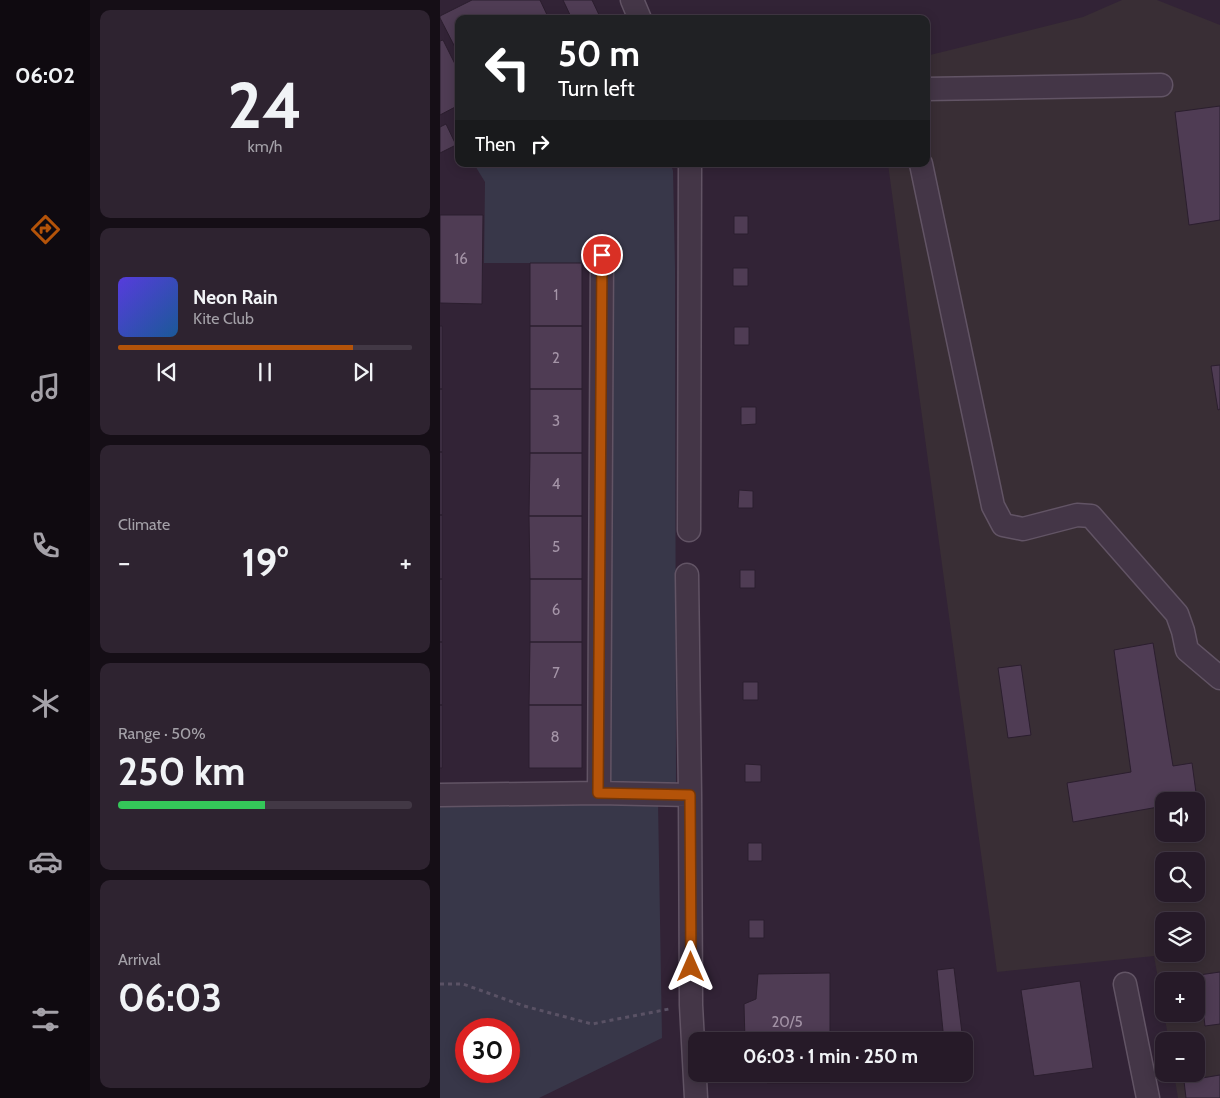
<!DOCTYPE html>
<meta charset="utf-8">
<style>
:root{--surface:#261a28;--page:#2e2330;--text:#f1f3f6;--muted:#a4a1a8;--line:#423845;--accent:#b45309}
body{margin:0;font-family:Cabin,sans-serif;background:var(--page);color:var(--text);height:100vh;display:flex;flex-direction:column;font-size:19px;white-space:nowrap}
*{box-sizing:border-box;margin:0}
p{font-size:16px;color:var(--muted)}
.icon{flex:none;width:28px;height:28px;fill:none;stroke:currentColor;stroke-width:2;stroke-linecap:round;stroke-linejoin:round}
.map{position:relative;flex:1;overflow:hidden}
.sheet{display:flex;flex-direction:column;gap:10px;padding:10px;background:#150e16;width:350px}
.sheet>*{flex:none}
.banner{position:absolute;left:15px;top:15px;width:475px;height:152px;border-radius:10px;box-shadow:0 2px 12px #0003,0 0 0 1px var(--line);background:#202124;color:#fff;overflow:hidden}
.tools{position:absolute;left:715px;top:792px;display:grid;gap:10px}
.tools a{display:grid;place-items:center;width:50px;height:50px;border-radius:10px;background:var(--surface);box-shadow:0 2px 12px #0003,0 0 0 1px var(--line);font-size:25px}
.speed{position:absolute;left:15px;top:1018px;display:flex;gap:10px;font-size:25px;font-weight:700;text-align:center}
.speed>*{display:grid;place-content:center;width:65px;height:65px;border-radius:50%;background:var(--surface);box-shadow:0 2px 12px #0003,0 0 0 1px var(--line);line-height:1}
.speed .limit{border:8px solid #d22;background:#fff;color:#111}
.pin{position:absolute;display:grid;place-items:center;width:42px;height:42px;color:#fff;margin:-21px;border:2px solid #fff;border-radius:50%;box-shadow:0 1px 5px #0007}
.me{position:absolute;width:55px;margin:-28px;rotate:0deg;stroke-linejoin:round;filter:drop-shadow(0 0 4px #0008)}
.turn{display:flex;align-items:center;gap:18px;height:105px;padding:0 20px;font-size:22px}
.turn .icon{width:65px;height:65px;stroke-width:2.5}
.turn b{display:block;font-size:35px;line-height:42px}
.then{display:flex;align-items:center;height:48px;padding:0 20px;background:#0003;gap:10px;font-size:19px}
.big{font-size:38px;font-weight:800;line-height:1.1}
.sheet .widget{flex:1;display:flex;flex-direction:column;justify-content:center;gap:8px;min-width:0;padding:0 18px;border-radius:10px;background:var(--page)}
.sheet .dial{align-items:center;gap:0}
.dial b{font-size:65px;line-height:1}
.song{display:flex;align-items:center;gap:15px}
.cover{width:60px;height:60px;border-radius:8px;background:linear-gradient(135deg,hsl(250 70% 55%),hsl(210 70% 35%))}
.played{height:5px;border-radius:2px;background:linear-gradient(90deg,var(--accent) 80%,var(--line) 80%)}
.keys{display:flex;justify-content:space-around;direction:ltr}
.heat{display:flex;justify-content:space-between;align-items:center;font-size:28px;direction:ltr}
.charge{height:8px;border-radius:4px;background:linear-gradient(90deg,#34c759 50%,var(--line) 0)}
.trip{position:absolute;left:248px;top:1032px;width:285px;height:50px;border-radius:10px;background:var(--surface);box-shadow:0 2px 12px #0003,0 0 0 1px var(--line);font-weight:800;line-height:50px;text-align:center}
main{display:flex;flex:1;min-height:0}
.dock{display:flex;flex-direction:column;width:90px;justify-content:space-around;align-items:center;background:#0f0a10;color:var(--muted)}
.dock .icon{width:35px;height:35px}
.dock .on{color:var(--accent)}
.dock b{font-size:22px;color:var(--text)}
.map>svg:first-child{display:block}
.medical{fill:#392e35;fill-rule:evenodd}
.green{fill:#383749;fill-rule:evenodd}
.building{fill:#4f3c54;stroke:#2b1e2e}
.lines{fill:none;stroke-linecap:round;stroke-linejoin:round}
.minor-casing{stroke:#625465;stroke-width:25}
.path{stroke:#5a5265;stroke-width:3;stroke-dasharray:4 4;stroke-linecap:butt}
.minor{stroke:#443647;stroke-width:22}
.route-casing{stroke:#753606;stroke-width:12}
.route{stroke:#b45309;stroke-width:9}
.labels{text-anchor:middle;stroke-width:5;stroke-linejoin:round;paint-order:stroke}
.number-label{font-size:15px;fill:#a494a7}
</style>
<main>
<nav class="dock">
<b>06:02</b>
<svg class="icon on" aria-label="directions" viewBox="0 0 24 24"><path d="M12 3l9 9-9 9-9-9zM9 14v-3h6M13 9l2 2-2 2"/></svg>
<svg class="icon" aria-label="music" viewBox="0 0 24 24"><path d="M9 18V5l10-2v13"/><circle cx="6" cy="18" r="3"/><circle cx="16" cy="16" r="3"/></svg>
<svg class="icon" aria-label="phone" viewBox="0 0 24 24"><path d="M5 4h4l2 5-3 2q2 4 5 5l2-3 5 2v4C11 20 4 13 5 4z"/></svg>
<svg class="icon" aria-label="climate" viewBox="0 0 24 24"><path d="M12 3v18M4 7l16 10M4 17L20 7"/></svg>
<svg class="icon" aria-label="car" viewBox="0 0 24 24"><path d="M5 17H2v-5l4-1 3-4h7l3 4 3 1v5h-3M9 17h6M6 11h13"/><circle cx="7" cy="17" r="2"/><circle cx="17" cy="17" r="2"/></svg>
<svg class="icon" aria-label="filters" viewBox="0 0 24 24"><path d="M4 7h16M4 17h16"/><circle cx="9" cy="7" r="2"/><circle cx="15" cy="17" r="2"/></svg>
</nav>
<section class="sheet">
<div class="widget dial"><b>24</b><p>km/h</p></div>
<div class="widget">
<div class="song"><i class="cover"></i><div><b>Neon Rain</b><p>Kite Club</p></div></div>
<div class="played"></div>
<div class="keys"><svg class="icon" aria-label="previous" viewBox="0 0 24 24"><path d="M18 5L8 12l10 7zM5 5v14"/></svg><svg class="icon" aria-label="pause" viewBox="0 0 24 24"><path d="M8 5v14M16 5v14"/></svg><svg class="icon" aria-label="next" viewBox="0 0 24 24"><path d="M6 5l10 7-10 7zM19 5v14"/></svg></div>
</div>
<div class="widget"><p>Climate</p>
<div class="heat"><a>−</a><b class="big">19°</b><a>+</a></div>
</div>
<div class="widget"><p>Range · 50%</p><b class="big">250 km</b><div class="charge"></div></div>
<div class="widget"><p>Arrival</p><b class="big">06:03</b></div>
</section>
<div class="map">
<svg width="780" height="1098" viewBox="0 0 780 1098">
<rect width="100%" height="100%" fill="#322336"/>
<path class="medical" d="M682,0H717L780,25V1098H738L734,1074H756V1041H729L724,1014H756V981H724V1012L714,956L557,972L448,164H486V56L643,17ZM724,801H756V834H724ZM724,861H756V894H724ZM724,921H756V954H724Z"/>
<path class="green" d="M34,164H231L233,171L235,268L236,784H168L171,248H143L142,263H44L45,182Z
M218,801L222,1038L99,1098H0V804ZM26,1029H69V1071H26Z"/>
<path class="building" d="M32,0H100L109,19H19V55L0,18V16Z
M123,0H152L161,19H132Z
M3,40L19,72V105L0,115V41Z
M780,106V220L749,225L735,112Z
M6,124L16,145L0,153V127Z
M0,215H43L42,304L0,303Z
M294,216H308V234H294Z
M90,263H142V326H90Z
M293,268H308V286H293Z
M0,326H2V389H0Z
M90,326H142V389H90Z
M294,327H309V345H294Z
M780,365V409L778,410L771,366Z
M0,389H2V452H0Z
M90,389H142V453H90Z
M301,407H316V424L301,425Z
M0,452H2V515H0Z
M90,453H142V516H89Z
M299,490L313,491V508H298Z
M0,515H2V579H0Z
M89,516H142V579H90Z
M300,570H315V588H300Z
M0,579H2V642H0Z
M90,579H142V642H90Z
M0,642H2V705H0Z
M90,642H142V705H89Z
M713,643L733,766L752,763L757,800L750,801H724V806L633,822L627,783L691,772L674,650Z
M581,665L591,735L568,738L558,668Z
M303,682H318V700H303Z
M0,705H2V768H0Z
M89,705H142V768H89Z
M305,764L321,765V782H305Z
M308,843H322V861H308Z
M309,920H324V938H309Z
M514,968L523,1041H504L497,970Z
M780,972V1024L765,1026L759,975Z
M390,973V1041H305L304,1004L316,999L318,974Z
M640,981L653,1068L594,1076L581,990Z
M327,1074H390V1083H327Z
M780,1075V1098H746L744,1081Z"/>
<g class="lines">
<g class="minor-casing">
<path id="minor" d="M192,0L200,19
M486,89L721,85
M481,164L553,506L563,525L583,529L637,515L651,516L737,614L743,631L747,650L780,678
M249,530L250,164
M247,575L250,795L251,1005L256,1098
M159,793L162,255
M0,795L159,793L250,795
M685,984L708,1098"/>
</g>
<path class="path" d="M0,984H23L84,1006L152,1024L229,1009"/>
<use href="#minor" class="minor"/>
</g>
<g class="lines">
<g class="route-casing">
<path id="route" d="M162,255L158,793L250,795L251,967"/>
</g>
<use href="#route" class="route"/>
</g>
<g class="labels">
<g class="number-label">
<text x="21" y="264">16</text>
<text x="116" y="300">1</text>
<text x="116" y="363">2</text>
<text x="116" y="426">3</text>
<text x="116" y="489">4</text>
<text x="116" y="552">5</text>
<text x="116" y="615">6</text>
<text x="116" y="678">7</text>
<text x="115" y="742">8</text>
<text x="347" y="1027">20/5</text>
</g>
</g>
</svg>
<div class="tools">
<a><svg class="icon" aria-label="sound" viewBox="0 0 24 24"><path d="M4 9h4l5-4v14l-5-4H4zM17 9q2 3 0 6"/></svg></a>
<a><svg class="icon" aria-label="search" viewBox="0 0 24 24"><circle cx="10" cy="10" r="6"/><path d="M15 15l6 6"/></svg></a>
<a><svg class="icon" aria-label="layers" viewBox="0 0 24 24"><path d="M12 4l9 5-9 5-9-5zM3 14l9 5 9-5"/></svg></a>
<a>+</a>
<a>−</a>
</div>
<div class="speed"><div class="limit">30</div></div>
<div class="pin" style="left:162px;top:255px;background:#d93025"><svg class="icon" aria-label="arrive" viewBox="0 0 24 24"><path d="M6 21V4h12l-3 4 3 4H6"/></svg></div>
<svg class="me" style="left:251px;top:967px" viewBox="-20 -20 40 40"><path d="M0-17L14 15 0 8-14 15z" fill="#b45309" stroke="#fff" stroke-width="4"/></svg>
<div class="trip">06:03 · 1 min · 250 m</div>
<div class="banner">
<div class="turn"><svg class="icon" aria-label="left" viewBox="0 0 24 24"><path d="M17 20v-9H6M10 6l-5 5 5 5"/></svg><div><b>50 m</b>Turn left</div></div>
<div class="then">Then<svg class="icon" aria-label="right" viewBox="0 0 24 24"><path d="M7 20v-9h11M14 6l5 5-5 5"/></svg></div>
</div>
</div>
</main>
